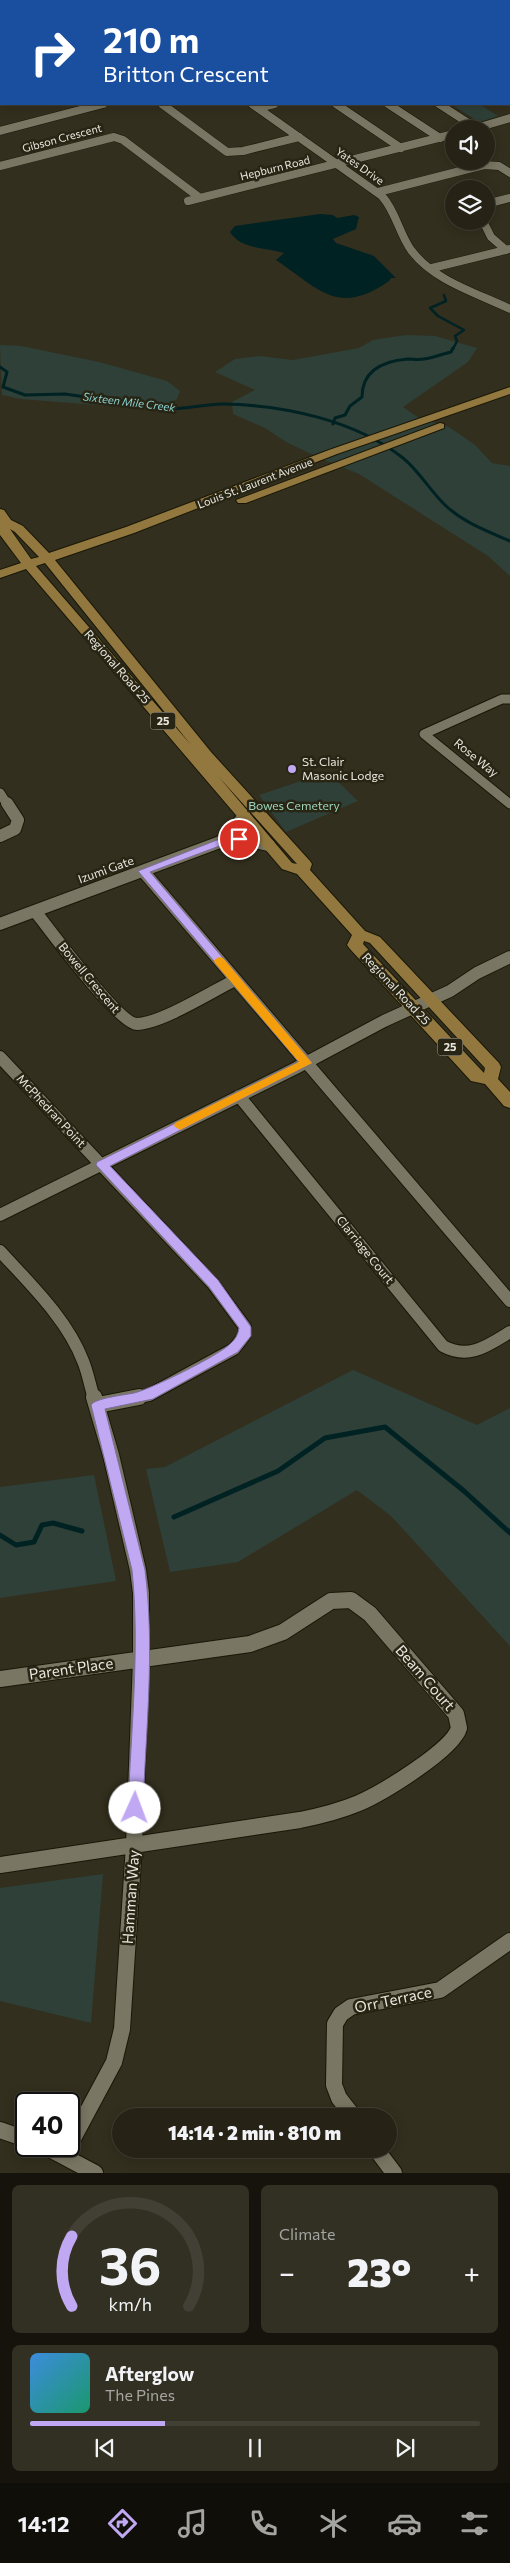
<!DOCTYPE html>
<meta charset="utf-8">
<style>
:root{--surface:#262316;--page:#322f23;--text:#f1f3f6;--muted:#a4a4a1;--line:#424035;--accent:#c0a8f3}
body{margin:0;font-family:Commissioner,sans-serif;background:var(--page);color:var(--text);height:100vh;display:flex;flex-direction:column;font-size:19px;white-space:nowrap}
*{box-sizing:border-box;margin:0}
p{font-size:16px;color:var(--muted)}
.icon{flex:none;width:28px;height:28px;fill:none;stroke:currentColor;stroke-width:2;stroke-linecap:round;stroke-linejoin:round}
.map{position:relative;height:2173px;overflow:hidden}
.drawer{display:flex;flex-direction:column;gap:12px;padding:12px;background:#15130c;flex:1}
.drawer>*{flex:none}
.banner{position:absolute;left:0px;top:0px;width:510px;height:105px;box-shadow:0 2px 12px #0003,0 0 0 1px var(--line);background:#1a4fa0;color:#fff;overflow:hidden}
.fabs{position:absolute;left:445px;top:120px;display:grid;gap:10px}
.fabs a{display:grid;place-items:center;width:50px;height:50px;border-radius:50%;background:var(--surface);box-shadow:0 2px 12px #0003,0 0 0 1px var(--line);font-size:25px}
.speed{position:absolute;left:15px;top:2092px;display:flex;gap:10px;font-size:25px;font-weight:700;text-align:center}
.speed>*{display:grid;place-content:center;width:65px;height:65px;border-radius:50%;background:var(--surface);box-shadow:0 2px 12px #0003,0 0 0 1px var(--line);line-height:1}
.speed .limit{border:2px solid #111;border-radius:8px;background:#fff;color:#111}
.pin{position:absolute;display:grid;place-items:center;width:42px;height:42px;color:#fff;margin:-21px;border:2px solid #fff;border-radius:50%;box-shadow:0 1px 5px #0007}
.me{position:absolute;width:55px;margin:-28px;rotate:2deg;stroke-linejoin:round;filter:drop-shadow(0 0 4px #0008)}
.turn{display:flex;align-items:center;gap:18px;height:105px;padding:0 20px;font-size:22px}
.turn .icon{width:65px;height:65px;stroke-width:2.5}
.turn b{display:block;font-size:35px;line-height:42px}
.big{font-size:38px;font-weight:800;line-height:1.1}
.drawer .tile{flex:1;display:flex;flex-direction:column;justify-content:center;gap:8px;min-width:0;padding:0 18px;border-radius:8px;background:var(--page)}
.drawer .dial{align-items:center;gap:0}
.dial svg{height:130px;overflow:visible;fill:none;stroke:var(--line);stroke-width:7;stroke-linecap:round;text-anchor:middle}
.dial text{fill:var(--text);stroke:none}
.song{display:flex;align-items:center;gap:15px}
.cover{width:60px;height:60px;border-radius:8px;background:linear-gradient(135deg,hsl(210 70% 55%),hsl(160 70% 35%))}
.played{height:5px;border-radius:2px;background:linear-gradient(90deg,var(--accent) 30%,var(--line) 30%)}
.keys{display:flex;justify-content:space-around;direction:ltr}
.heat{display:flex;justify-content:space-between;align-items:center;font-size:28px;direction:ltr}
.drawer .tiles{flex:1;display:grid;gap:12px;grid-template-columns:1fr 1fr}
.tile:last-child{grid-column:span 2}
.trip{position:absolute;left:112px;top:2108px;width:285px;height:50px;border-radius:25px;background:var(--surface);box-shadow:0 2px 12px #0003,0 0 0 1px var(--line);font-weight:800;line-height:50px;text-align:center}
.tabs{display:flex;height:80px;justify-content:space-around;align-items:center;background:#0f0e09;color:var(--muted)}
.tabs .icon{width:35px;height:35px}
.tabs .current{color:var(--accent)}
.tabs b{font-size:22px;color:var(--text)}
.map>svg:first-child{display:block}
.green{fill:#2f4038}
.water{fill:#002223}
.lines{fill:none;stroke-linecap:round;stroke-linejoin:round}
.stream-far2{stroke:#002223;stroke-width:2.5}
.stream-far1{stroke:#002223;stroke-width:3}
.stream{stroke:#002223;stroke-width:5}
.minor-far3-casing{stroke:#191707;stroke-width:9}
.minor-far2-casing{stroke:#191707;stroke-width:11}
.minor-far1-casing{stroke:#191707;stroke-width:14}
.minor-casing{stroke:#191707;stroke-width:18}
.major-casing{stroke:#191707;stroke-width:2}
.minor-far3{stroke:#797663;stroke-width:8}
.minor-far2{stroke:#797663;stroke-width:9}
.minor-far1{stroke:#797663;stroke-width:12}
.minor{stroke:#797663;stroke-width:16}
.major{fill:#92783f;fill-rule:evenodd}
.route{fill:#c0a8f3;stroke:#7d6d9e}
.slow{fill:#f59e0b}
.poi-dot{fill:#c0a8f3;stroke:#282515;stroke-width:2}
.labels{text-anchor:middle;stroke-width:5;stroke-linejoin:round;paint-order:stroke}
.far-street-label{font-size:11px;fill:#e8e6dc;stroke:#282515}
.far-water-label{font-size:11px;font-style:italic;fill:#8cd4d4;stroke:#282515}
.shield{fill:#282515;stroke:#aeaca0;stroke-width:1}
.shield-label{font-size:11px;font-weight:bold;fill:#e8e6dc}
.street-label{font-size:12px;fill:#e8e6dc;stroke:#282515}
.poi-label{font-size:12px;fill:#e8e6dc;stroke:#282515;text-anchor:start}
.park-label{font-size:12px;fill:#9dd8bd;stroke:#282515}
.near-street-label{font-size:15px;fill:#e8e6dc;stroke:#282515}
</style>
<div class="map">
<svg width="510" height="2173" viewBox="0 0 510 2173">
<rect width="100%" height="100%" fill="#322f1e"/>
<path class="green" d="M451,104H479L498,116L479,122Z
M406,335L435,336L477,348L468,362L403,407L419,418L449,427L475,445L492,463L510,466V576L488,556L359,474L322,459L286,442L265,428L233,414L232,402L255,390L215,372L235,359L259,356L293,360L359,348L373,340Z
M0,345L21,346L99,362L167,381L180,391L177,399L159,410L21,399L2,395Z
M328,772L358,801L286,832L259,795Z
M353,1370L477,1425L510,1408V1646L391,1516L357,1490L238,1562L170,1572L146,1469L165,1467Z
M94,1475L116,1581L0,1598V1487Z
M103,1874L91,2023L0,2001V1888Z"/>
<path class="water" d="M320,214L333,215L337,218L354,215L359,217L356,229L333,239L336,243L374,256L396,278H391L389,281C338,317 319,289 276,260L284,253C266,247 241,250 230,232L235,226Z"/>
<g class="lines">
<path class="stream-far2" d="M444,295L446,301L430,308L438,316L464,330L455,336L457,341L453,349"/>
<path class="stream-far1" d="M0,367L7,372L3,387L25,395L65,394L170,409C188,409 204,404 223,404C283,405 355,420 403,458C419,471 429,489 444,504C462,522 487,531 510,541
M333,424L335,418L345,415L350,406L362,397C362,370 383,361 408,359C413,359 419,360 424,359C433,358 442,354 451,352L453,348"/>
<path class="stream" d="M174,1517L278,1471L325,1438L385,1427L464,1491L510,1533
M0,1535L16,1545L34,1542L42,1525L53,1523L82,1531"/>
<g class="minor-far3-casing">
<path id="minor-far3" d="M74,0L77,1
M16,1L22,0
M162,104L227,152L243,151L299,137
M252,104L382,196C396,212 399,233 411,250C434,281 477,293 510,309
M336,104L401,148
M388,104L440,138
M439,104L476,128
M258,108L274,104
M473,129L510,118
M0,131L103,104
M0,166L114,137L123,140L200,198
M378,192L484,165L499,166L510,173
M188,201L454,134
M486,204L510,198
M483,221L491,237L506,250
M432,268L510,249"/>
</g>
<g class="minor-far2-casing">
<path id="minor-far2" d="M510,699H502L424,734L510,804
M0,793L7,804"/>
</g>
<g class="minor-far1-casing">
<path id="minor-far1" d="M0,836L15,829L18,820L7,803
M220,842L232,833L244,815
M143,871L510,1301
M35,911C49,929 119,1024 137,1024C162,1023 211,992 235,980
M0,924L220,842L239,839L269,845
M0,1057L213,1284L245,1327L244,1336L234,1349L149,1395L133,1398
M239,1096L443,1346C469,1360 487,1346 510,1332
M0,1215L296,1068L384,1021L450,991L477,973L510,957
M0,1251C30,1284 67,1319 83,1361C88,1373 90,1386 94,1398"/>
</g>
<g class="minor-casing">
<path id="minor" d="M98,1405L139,1397
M0,1679L250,1644L283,1632L331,1601L351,1600L370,1614L456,1714L459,1728C453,1750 382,1793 359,1803C340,1811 320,1816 300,1820L0,1865
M353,2116L339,2098L334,2085L335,2024L341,2014L351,2007L440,1990L510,1941
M0,2130L26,2139
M44,2146L95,2173
M69,2146L114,2062L122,2029L134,1845L141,1659V1593L138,1570L111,1455L94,1397
M376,2149L394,2173"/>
</g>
<g class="major-casing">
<path id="major" d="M510,387V394L337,454L134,533L55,560L211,752L310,861L312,864L310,870L365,931L380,937L499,1063L501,1067L498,1079L510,1092V1108L504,1106L485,1084L471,1081L350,949L347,945L352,935L297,874L282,869L26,569L0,578V570L21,563L0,535V509L4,510L11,520L23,526L49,553L126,527L329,450ZM10,529L15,532L39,557L31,559ZM45,563L191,745L36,566ZM218,776L297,864L292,863ZM364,941L370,943L485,1068L484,1073L363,944Z
M440,423L444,424V428L246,503H238L236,500Z"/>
</g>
<use href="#minor-far3" class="minor-far3"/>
<use href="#minor-far2" class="minor-far2"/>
<use href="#minor-far1" class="minor-far1"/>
<use href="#minor" class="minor"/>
<use href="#major" class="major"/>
</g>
<path class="route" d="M239,836L242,837V842L222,845L150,872L312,1063L110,1166L218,1280L251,1327V1336L238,1352L153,1399L105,1409L145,1570C155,1648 146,1729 143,1808L141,1812L135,1814L130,1812L128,1808C131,1729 140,1648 132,1570L91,1405C95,1398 125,1395 134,1393C151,1389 218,1356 230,1344C235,1340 238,1335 239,1328L209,1287L96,1165L97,1162L299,1062L138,871L217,840Z"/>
<path class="slow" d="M219,957L223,958L312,1063L180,1130L174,1126L175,1123L299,1062L215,963L214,960Z"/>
<circle class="poi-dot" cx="292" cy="769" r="5"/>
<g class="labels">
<g class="far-street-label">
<text transform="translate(62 138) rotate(-15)" y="4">Gibson Crescent</text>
<text transform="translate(360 166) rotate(35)" y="4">Yates Drive</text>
<text transform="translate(275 168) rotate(-14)" y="4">Hepburn Road</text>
<text transform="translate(255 483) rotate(-21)" y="4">Louis St. Laurent Avenue</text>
</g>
<g class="far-water-label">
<text transform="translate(129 402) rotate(7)" y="4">Sixteen Mile Creek</text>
</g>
<g class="shield">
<rect x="150.5" y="712.5" width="25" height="17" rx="4"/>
<rect x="437.5" y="1038.5" width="25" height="17" rx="4"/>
</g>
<g class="shield-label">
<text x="163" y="725">25</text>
<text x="450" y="1051">25</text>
</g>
<g class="street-label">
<text transform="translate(117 667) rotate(49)" y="4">Regional Road 25</text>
<text transform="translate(476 758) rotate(39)" y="4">Rose Way</text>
<text transform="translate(106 870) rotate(-20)" y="4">Izumi Gate</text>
<text transform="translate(89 978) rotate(50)" y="4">Bowell Crescent</text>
<text transform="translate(396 989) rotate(47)" y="4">Regional Road 25</text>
<text transform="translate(51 1111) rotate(47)" y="4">McPhedran Point</text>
<text transform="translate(365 1250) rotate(51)" y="4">Clarriage Court</text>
</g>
<g class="poi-label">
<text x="302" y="766">St. Clair<tspan x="302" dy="14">Masonic Lodge</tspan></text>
</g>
<g class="park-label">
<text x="294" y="810">Bowes Cemetery</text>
</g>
<g class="near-street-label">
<text transform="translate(71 1669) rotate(-8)" y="5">Parent Place</text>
<text transform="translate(425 1678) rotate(49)" y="5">Beam Court</text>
<text transform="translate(131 1897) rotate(-86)" y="5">Hamman Way</text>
<text transform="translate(393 2000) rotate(-12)" y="5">Orr Terrace</text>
</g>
</g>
</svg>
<div class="fabs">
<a><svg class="icon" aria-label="sound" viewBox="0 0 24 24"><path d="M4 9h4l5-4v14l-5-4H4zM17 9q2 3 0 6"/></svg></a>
<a><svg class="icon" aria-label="layers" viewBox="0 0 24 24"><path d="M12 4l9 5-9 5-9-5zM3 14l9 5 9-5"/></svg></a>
</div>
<div class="speed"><div class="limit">40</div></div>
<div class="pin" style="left:239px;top:839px;background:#d93025"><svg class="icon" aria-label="arrive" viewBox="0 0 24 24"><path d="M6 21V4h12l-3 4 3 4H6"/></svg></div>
<svg class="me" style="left:135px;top:1808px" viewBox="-20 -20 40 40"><circle r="19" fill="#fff"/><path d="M0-13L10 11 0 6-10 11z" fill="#c0a8f3"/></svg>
<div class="trip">14:14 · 2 min · 810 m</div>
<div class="banner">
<div class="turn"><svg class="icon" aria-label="right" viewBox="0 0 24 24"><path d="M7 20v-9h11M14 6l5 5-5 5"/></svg><div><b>210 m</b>Britton Crescent</div></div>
</div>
</div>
<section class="drawer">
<div class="tiles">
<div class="tile dial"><svg viewBox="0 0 100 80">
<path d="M14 69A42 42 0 1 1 86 69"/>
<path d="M14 69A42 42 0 0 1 14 26" stroke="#c0a8f3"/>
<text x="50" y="56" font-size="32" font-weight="700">36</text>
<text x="50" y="72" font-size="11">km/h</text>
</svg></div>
<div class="tile"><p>Climate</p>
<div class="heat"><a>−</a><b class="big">23°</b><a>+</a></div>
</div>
<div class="tile">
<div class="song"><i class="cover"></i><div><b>Afterglow</b><p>The Pines</p></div></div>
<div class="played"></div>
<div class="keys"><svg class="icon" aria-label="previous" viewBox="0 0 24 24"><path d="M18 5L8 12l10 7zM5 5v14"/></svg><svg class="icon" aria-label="pause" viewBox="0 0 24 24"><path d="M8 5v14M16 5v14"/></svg><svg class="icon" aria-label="next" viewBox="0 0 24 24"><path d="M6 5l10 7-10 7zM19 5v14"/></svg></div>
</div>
</div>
</section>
<nav class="tabs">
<b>14:12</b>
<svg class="icon current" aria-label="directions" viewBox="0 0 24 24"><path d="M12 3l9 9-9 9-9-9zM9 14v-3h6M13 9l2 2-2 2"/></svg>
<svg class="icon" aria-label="music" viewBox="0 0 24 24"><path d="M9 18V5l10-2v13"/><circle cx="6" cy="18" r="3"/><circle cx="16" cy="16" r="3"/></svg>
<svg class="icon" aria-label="phone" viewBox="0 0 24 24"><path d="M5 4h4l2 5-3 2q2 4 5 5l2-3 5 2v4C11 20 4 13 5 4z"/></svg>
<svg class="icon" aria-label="climate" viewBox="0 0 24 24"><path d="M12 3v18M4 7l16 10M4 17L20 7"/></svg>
<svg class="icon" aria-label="car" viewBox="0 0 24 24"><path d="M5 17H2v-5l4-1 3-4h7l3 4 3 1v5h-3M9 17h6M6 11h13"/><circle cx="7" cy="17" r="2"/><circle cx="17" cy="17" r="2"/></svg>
<svg class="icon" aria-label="filters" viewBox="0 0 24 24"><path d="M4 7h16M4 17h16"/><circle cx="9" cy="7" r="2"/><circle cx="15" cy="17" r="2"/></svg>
</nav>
